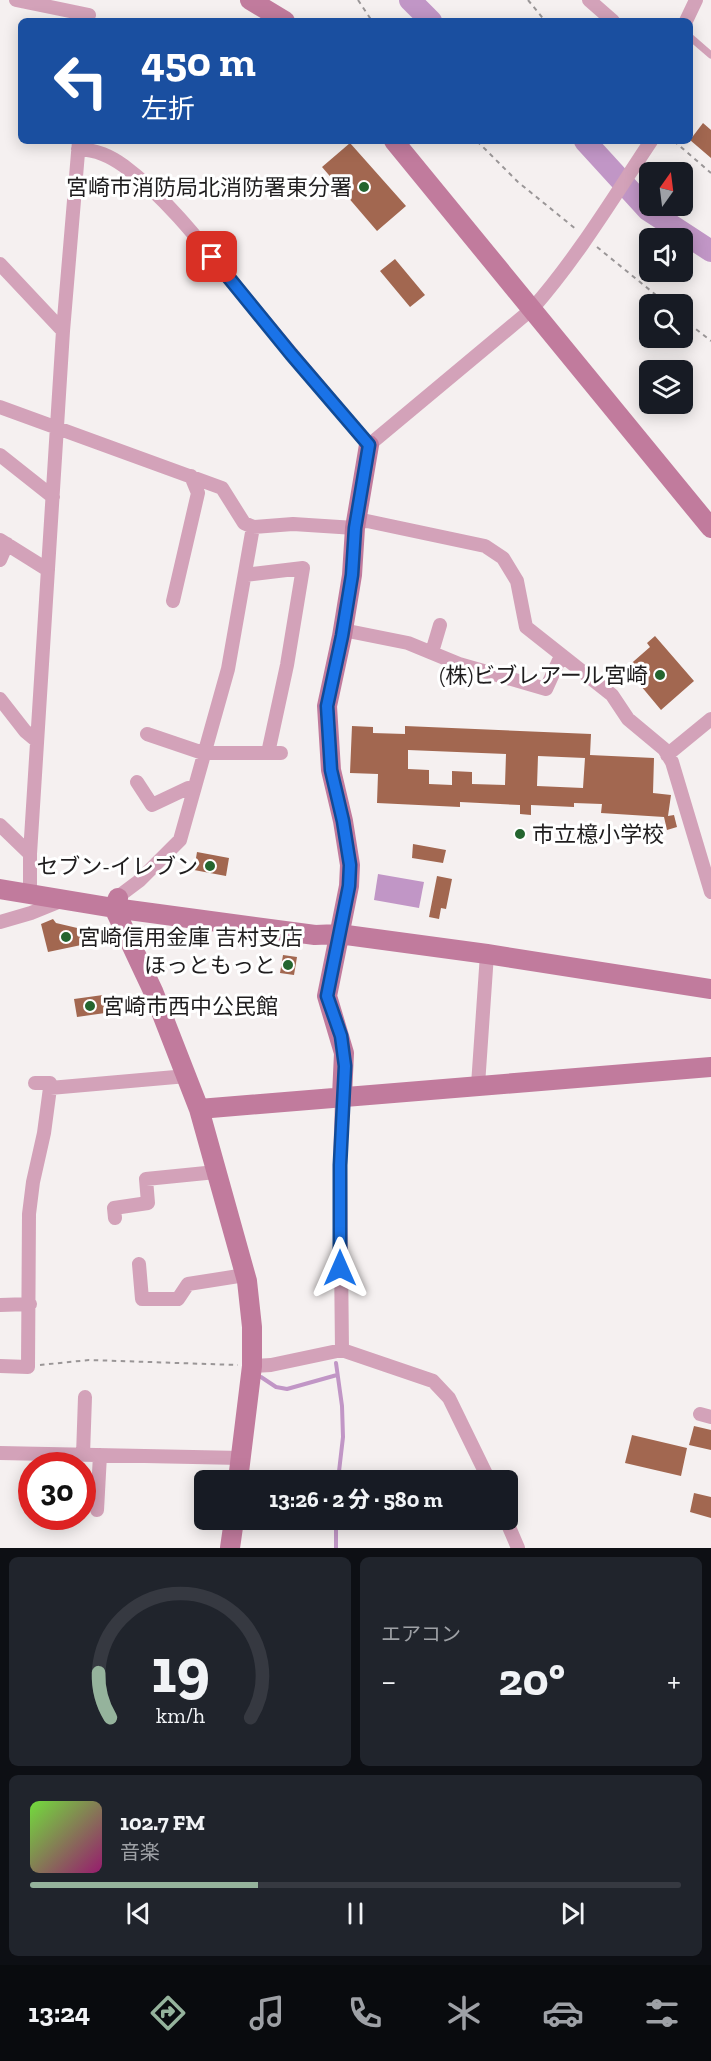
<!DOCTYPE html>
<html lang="ja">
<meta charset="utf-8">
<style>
:root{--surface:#171b24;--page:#20242c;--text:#f1f3f6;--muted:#9ea1a6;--line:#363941;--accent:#95b39c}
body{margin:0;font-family:"Zilla Slab","Noto Sans JP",serif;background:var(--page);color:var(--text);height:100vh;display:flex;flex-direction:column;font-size:22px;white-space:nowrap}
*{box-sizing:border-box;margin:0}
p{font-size:20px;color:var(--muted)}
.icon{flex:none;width:33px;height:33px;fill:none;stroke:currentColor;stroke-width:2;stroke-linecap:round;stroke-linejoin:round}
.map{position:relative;height:1548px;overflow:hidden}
.sheet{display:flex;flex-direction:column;gap:9px;padding:9px;background:#0d0f14;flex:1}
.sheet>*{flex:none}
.hud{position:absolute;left:18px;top:18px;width:675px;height:126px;border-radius:9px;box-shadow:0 3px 15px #0003;background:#1a4fa0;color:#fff;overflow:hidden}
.needle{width:39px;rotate:14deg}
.controls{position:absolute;left:639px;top:162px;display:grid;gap:12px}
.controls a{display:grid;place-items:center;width:54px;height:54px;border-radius:9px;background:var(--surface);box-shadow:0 3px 15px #0003;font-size:30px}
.speed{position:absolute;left:18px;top:1452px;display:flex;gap:12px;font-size:30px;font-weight:700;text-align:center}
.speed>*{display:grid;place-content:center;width:78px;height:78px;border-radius:50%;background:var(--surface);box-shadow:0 3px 15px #0003;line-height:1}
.speed .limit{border:9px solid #d22;background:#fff;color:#111}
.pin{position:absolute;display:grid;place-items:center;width:51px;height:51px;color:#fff;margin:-26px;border-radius:12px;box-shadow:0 3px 9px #0006}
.me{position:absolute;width:66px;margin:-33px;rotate:0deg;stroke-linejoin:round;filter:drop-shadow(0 0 4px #0008)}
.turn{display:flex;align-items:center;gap:21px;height:126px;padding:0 24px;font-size:27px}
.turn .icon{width:78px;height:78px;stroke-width:2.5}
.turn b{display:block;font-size:42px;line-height:51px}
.big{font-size:45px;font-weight:800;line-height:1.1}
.sheet .card{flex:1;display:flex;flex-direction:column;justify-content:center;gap:9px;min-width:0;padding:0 21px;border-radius:9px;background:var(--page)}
.sheet .dial{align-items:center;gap:0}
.dial svg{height:156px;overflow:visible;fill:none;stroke:var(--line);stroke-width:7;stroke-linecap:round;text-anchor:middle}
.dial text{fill:var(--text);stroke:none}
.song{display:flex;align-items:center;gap:18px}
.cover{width:72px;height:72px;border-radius:9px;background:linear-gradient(135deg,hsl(100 70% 55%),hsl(320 70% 35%))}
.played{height:6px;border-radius:3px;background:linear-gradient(90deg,var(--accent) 35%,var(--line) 35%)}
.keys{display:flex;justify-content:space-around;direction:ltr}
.heat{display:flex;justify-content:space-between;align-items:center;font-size:33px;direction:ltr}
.sheet .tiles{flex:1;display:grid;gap:9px;grid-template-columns:1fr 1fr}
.card:last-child{grid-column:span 2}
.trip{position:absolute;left:194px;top:1470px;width:324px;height:60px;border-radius:9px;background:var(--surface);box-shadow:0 3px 15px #0003;font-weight:800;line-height:60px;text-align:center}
.tabs{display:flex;height:96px;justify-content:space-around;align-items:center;background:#090b0e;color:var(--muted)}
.tabs .icon{width:42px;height:42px}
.tabs .selected{color:var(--accent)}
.tabs b{font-size:27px;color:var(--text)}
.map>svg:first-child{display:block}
.water{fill:#c196c6}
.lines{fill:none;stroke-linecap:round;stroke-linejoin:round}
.stream{stroke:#c196c6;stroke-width:4}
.river{stroke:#c196c6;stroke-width:22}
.building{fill:#a26750;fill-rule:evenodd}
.path{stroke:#9a9697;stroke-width:2;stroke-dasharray:4.5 4.5;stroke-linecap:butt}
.lane{stroke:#d3a2b9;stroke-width:7}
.street{stroke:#d3a2b9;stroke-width:14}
.secondary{stroke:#c17b9d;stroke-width:20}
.route-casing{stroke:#114b97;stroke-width:15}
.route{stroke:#1a73e8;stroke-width:10}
.poi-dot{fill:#24652f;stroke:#fff;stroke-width:2}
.labels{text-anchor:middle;stroke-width:6;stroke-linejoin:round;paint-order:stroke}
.poi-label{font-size:22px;fill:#1f1d1e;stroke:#fff;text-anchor:end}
</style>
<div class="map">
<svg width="711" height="1548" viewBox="0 0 711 1548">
<rect width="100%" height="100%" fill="#f5f0f0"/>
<path class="water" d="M378,874L424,882L419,908L374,900Z"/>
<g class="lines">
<path class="stream" d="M336,1363L342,1406L343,1437L338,1480
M261,1377L276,1387L287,1389L337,1375
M336,1548V1520"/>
<path class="river" d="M410,0L431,21
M585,141L648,210L711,251"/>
</g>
<path class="building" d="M703,123L711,130V158L690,140Z
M350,143L406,206L377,231L322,167Z
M395,259L425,295L410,307L380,271Z
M655,636L694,681L661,710L626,668L650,647L647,643Z
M352,726L373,727V733L405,734V726L591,734L590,755L654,758L653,793L671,795L668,816L674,815L677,827L667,830L664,817L601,813L602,804L574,803V807L531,805V815L520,814V805L460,802V807L377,803L378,774L350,773ZM408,750L506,754L505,785L472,784V772L452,771V785L429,784V770L408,769ZM538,756L585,758L583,788L537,786Z
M413,844L446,850L443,863L412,858Z
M197,852L229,858L226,876L194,870Z
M437,876L452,879L446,909L441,908L439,919L429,917Z
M53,919L56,923L90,931L86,944L48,952L41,924Z
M283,955L297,957L294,975L280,973Z
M103,995L105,1013L77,1017L74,999Z
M694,1426L711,1430V1450L689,1445Z
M632,1435L687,1448L681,1476L625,1463Z
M694,1493L711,1497V1518L690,1512Z"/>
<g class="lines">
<path class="path" d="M358,0L372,21
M528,0L545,21
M477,141L518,182L577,230
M674,141L711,173
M597,247L667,304
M682,318L711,341
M40,1365L89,1360L238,1365"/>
<path class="lane" d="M690,37L711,55"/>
<path class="street" d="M16,0L89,15
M589,0L613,21
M686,21L696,0
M78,149C97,150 110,156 124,166C171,201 211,256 248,301C288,350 328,397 369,445L532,309C577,258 613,198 651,141
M0,264L63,331
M0,407L222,488L244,523L253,527L293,524L355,528
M0,455L53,497
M356,522L367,521L485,546L503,558L517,581L526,627L612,695L628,719L664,749L672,762L711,892
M0,540L48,570
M0,560L7,544
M245,575L303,568L287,665L268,753
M173,601L198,493L191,476
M343,630L408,643L459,664L546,689L561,656
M432,652L440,625
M0,699L25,731L37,741
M147,734L203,753H281
M667,755L711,719
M137,782L152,805L188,788H193
M0,825L30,854
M30,894V854L63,331L79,141
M119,896L139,881L180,840L228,669L253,527
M0,922L31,913L63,900
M35,1083H50V1088
M478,1085L487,954
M115,1218L114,1208L148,1203L146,1179L216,1172
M139,1264L142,1299H178L188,1284L245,1275
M0,1305L30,1304
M342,1350L340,1165L342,1096
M0,1366L28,1367L29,1214L33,1182L44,1133L50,1088L187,1076
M252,1366L271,1365L342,1350L433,1381L449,1398L489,1480
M700,1414L711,1417
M0,1453L241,1458
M83,1455L85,1397
M97,1510L100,1455
M506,1520L518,1548"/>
<path class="secondary" d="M250,0L285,21
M394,141L711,528
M0,889L114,908L315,935L339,934L487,954L711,989
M118,898L114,908L153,991L199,1109L247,1281L252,1327V1366L238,1480
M342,1096L344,1053L327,996L349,886L350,865L343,821L331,770L327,706L342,636L352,575L355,528L369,445
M199,1109L711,1067
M230,1548L234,1520"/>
</g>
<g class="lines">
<g class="route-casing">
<path id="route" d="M212,257L291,354L369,445L355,528L352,575L342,636L327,706L331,770L343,821L350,865L349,886L327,996L341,1036L345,1066L340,1165V1268"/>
</g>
<use href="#route" class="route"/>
</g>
<g class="poi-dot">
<circle cx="364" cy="187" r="6"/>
<circle cx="660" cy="675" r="6"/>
<circle cx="520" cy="834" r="6"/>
<circle cx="210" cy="866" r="6"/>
<circle cx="66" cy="937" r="6"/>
<circle cx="288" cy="965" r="6"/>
<circle cx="90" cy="1006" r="6"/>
</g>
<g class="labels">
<g class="poi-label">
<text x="352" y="195">宮崎市消防局北消防署東分署</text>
<text x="648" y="683">(株)ビブレアール宮崎</text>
<text x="532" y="842" text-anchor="start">市立檍小学校</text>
<text x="198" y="874">セブン-イレブン</text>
<text x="78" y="945" text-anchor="start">宮崎信用金庫 吉村支店</text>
<text x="276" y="973">ほっともっと</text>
<text x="102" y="1014" text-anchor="start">宮崎市西中公民館</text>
</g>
</g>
</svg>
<div class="controls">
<a><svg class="needle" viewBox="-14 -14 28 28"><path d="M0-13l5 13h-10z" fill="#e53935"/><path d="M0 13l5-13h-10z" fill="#9ea1a6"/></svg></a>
<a><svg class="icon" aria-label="sound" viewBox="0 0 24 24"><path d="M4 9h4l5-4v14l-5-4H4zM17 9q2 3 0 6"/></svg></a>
<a><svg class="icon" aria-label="search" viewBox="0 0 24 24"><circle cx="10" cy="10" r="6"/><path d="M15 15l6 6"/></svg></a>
<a><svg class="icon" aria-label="layers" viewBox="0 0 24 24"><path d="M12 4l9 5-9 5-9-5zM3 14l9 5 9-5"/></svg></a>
</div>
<div class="speed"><div class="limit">30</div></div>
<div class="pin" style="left:212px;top:257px;background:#d93025"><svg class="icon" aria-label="arrive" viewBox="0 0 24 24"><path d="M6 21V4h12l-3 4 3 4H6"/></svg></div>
<svg class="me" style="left:340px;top:1268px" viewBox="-20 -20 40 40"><path d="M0-17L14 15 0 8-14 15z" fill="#1a73e8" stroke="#fff" stroke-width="4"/></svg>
<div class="trip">13:26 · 2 分 · 580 m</div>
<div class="hud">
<div class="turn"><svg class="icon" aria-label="left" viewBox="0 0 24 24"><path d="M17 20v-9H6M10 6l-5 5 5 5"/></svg><div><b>450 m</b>左折</div></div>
</div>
</div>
<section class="sheet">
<div class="tiles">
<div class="card dial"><svg viewBox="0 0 100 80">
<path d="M14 69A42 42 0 1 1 86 69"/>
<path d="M14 69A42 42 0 0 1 8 46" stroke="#95b39c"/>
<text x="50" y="56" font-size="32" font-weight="700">19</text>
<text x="50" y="72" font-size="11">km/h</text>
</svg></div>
<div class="card"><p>エアコン</p>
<div class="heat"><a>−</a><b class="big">20°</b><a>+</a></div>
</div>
<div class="card">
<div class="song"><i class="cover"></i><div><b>102.7 FM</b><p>音楽</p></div></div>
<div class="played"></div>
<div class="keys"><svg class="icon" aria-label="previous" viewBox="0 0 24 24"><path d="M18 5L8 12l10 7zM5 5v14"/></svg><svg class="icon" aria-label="pause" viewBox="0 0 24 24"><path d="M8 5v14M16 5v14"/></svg><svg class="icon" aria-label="next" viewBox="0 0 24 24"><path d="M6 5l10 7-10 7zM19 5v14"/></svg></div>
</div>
</div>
</section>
<nav class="tabs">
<b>13:24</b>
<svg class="icon selected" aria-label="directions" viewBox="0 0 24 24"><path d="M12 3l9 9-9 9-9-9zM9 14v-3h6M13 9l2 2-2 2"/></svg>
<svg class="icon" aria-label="music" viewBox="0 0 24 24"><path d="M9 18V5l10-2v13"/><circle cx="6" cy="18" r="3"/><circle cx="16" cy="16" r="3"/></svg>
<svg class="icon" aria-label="phone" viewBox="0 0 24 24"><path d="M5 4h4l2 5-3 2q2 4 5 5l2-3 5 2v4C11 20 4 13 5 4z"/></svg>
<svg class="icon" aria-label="climate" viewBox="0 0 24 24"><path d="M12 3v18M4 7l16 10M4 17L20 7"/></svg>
<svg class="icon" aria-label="car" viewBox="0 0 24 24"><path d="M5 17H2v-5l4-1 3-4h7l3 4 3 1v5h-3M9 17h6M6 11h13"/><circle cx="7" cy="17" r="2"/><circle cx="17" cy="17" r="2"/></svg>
<svg class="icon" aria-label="filters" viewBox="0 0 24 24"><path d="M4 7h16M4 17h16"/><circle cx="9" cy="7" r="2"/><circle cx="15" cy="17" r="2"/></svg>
</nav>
